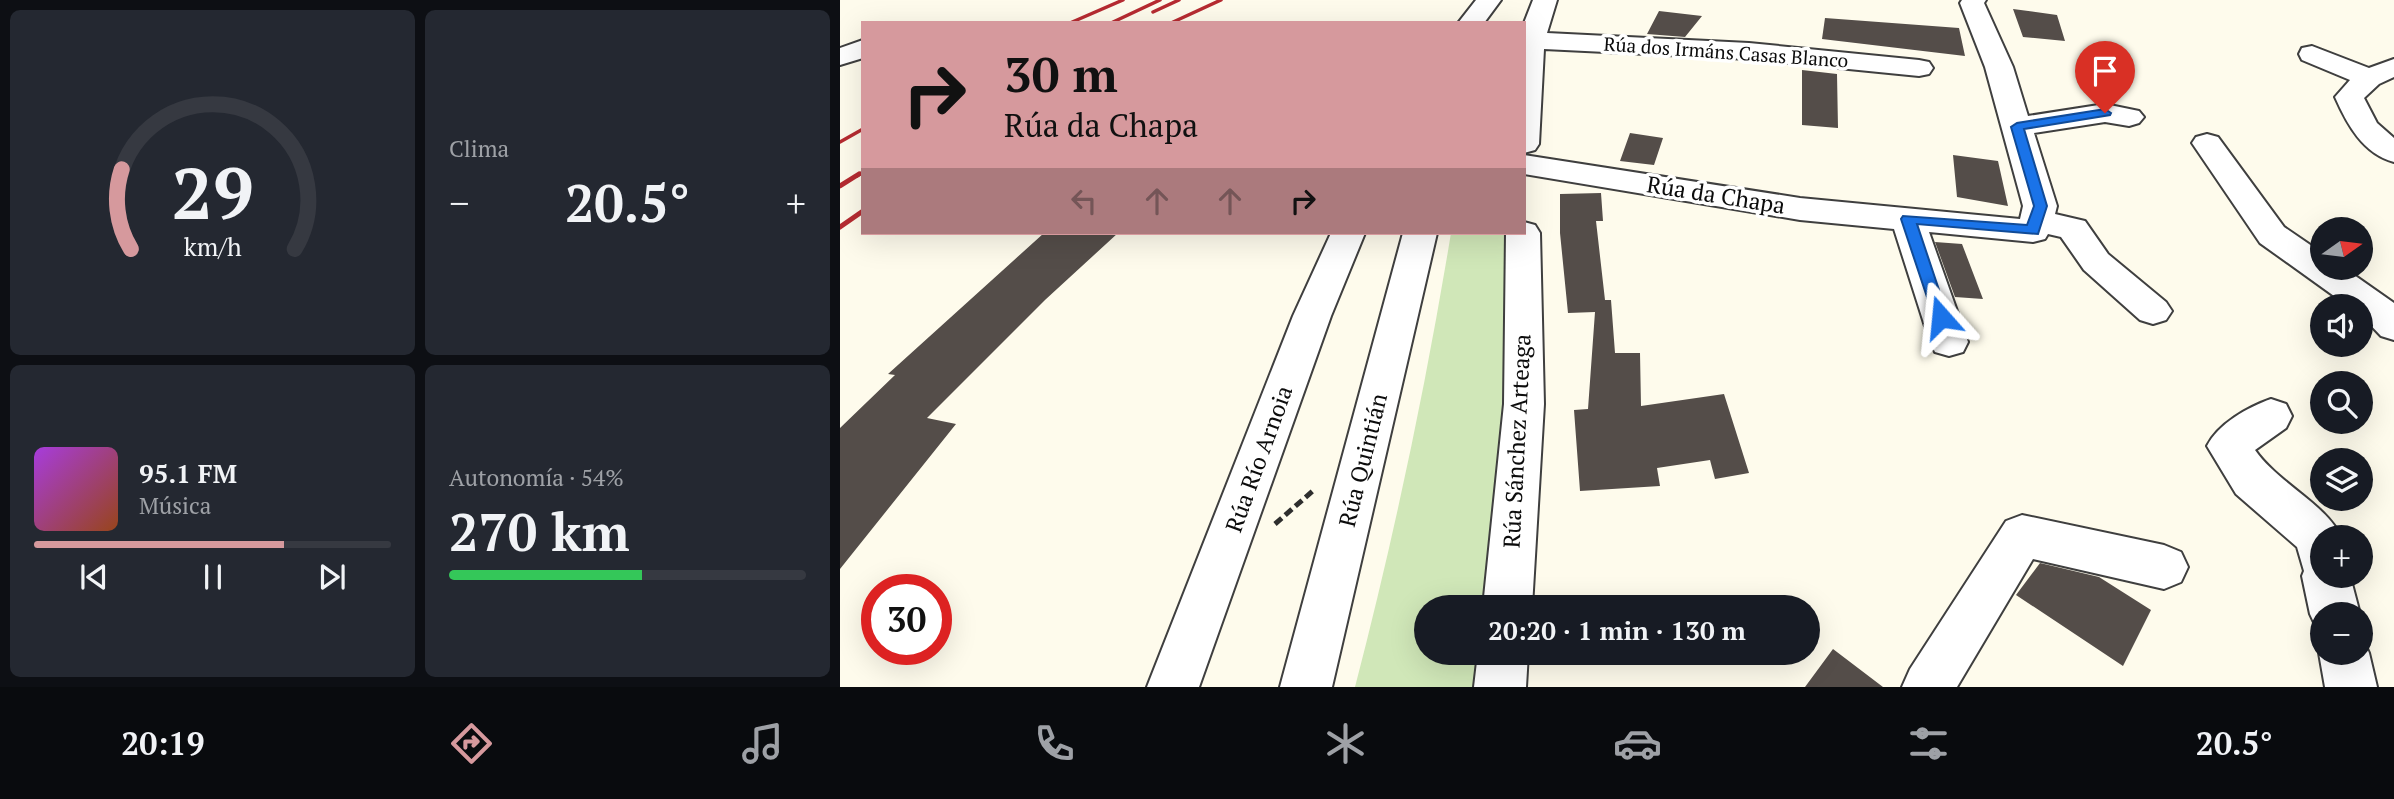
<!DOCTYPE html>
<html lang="es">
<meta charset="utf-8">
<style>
:root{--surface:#171b24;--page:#242831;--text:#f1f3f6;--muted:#9ea1a6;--line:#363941;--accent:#d6999d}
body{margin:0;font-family:"PT Serif",serif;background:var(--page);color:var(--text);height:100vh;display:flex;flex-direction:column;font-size:26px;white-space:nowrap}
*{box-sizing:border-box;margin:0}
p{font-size:23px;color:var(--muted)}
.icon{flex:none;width:38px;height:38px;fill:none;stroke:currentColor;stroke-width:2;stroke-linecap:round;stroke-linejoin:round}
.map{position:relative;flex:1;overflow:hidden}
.side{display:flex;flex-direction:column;gap:10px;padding:10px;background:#0d0f14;width:840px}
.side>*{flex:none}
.hud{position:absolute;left:21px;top:21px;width:665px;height:214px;border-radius:0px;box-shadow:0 7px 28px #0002;background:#d6999d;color:#111;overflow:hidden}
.needle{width:46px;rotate:76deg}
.controls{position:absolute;left:1470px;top:217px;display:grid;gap:14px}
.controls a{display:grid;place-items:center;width:63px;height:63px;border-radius:50%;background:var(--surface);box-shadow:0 7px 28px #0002;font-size:35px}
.speed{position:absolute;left:21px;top:574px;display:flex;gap:14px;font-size:35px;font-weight:700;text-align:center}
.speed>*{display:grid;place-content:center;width:91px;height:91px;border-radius:50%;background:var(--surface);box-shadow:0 7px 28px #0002;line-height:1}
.speed .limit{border:10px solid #d22;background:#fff;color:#111}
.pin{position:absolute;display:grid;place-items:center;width:60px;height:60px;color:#fff;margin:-72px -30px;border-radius:50% 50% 50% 0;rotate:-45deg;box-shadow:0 0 7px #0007}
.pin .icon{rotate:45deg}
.me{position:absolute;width:77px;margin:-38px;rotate:342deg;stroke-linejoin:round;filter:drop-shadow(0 0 5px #0008)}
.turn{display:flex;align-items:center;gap:24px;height:147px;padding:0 28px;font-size:32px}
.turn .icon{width:91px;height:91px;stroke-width:2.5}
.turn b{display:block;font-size:49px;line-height:60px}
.lanes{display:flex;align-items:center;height:66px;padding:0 28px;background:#0003;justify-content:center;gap:35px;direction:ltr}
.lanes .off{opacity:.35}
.big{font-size:52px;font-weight:800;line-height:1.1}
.side .tile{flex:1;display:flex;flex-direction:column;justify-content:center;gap:10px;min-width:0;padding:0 24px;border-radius:10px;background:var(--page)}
.side .dial{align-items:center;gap:0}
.dial svg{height:182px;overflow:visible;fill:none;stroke:var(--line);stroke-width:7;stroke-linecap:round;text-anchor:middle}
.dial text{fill:var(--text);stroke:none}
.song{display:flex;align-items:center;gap:21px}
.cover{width:84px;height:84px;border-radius:10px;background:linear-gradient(135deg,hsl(280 70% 55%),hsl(20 70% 35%))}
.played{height:7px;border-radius:4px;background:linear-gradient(90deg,var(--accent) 70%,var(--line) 70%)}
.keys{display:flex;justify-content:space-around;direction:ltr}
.heat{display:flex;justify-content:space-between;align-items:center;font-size:38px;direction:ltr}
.charge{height:10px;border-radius:5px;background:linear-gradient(90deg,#34c759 54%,var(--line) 0)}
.side .tiles{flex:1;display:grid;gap:10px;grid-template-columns:repeat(2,1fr)}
.trip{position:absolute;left:574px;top:595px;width:406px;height:70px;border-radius:35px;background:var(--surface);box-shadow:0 7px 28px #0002;font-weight:800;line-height:70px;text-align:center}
.dock{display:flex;height:112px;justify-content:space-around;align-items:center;background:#090b0e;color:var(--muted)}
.dock .icon{width:49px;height:49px}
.dock .on{color:var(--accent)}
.dock b{font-size:32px;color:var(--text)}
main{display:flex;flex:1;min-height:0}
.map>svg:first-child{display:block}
.green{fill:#d0e7b8}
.building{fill:#544d49}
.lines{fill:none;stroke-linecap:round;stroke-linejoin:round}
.minor-casing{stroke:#3f3f3f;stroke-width:4}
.path{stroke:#2e2e2e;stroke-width:5;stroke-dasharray:9 4.5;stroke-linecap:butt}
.minor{fill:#fff;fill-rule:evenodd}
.rail-far1{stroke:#b62b31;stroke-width:3.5}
.rail{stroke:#b62b31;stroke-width:5}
.route{fill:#1a73e8;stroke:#114b97;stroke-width:2}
.labels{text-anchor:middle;stroke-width:7;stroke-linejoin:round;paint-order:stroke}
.far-street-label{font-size:19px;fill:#0c0c0c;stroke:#fff}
.street-label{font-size:23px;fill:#0c0c0c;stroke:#fff}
</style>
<main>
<section class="side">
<div class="tiles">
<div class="tile dial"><svg viewBox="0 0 100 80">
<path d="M14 69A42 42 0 1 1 86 69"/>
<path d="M14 69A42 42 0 0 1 10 34" stroke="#d6999d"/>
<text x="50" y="56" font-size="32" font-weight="700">29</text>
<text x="50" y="72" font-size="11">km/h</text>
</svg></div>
<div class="tile"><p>Clima</p>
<div class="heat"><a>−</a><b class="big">20.5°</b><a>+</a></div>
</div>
<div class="tile">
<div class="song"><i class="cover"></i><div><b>95.1 FM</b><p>Música</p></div></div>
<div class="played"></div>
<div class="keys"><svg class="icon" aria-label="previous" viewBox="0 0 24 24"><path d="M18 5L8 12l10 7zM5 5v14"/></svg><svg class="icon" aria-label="pause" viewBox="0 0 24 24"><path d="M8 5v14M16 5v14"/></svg><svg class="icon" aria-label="next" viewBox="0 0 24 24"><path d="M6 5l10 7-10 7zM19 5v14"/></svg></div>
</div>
<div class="tile"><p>Autonomía · 54%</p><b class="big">270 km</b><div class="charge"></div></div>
</div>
</section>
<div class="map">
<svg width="1554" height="687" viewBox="0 0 1554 687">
<rect width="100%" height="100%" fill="#fefbec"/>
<path class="green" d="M611,233H671L668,478L652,607H586V653H647L643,687H515C554,537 586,385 611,233Z"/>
<path class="building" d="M1173,9L1217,15L1225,41L1183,37Z
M819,11L862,16L845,37L807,34Z
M985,18L1119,28L1125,56L982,39Z
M962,70L997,74L998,128L962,125Z
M790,133L823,138L814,165L780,161Z
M1113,155L1158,161L1168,206L1117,197Z
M761,193L763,221H756L765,300H771L775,353H800L801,406L884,394L909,473L875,479L870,460L817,468L820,486L740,491L734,410L748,409L755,312L728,313L720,233V194Z
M204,233H278L205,300L87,418L116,424L0,569V428L55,375L48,374Z
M1095,242L1122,244L1143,299L1115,297Z
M1200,563L1259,577L1311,610L1283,666L1176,595Z
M993,649L1043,687H965Z
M721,653H794V658L721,656Z"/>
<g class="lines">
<g class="minor-casing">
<path id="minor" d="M636,0H661L644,23H618Z
M693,0H717L707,33L909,43L1079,60L1089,62L1093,68L1089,74L1079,76L909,59L704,49L699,144L695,150L684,153V23Z
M1122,0H1146L1144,3L1173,67L1188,116L1265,104L1299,111L1304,117L1299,123L1289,126L1265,122L1194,133L1217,206L1215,214L1245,221L1268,254L1326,302L1332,311L1326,320L1313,324L1300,320L1244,270L1221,237L1208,234L1205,239L1193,242L1089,232L1128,342L1123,352L1109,356L1095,352L1090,342L1054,229L960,220L684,174V155L960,198L1180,219L1183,206L1145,67L1120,3Z
M23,40V58L0,65V48Z
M1472,46L1529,68L1554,59V77L1539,84L1524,98L1537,123L1554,138V162C1523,154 1507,124 1495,97L1510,80L1462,60L1459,54L1462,48Z
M1367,134L1378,137L1444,227L1482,253V268H1504L1554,303V340L1541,336L1521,315V306H1508L1420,243L1352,143L1356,137Z
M684,222L695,225L700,233L704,404L692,607H643L664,404L666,233H684Z
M491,233H525L491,316L359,687H307L453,316Z
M563,233H597L492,687H440Z
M1431,399L1446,404L1452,416L1446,428L1415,450C1438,483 1486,504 1501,537H1482V576H1510L1520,614H1482V632L1478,631L1470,614L1462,576L1464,571L1457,547L1396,494L1367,446C1378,424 1408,407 1431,399Z
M1182,515L1324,545L1341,552L1348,567L1341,582L1324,589L1193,559L1117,687H1062L1070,669L1166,521Z
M1521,635L1529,653L1537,687H1485L1479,653L1482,644V653H1521Z
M638,653H688L686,687H634Z"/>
</g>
<path class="path" d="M435,524L475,489"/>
<use href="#minor" class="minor"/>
<path class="rail-far1" d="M313,12L339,0
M230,23L283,0
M271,23L320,0
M331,23L381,0
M0,142L23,129
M17,176L23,172"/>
<path class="rail" d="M0,186L19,174
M0,227L23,211"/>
</g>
<path class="route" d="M1265,109L1271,113L1270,115L1184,129L1207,206L1198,234L1077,224L1108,317L1101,323L1095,321L1061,219L1063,216L1187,225L1194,206L1171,127L1177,123Z"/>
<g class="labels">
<g class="far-street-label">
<text transform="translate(886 52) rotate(4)" y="7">Rúa dos Irmáns Casas Blanco</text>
</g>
<g class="street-label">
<text transform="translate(876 195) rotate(9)" y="8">Rúa da Chapa</text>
<text transform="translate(677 441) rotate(-87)" y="8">Rúa Sánchez Arteaga</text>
<text transform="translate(419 459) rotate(-70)" y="8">Rúa Río Arnoia</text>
<text transform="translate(523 460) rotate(-76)" y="8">Rúa Quintián</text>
</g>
</g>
</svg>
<div class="controls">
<a><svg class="needle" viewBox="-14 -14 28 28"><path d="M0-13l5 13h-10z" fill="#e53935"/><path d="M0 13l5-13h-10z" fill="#9ea1a6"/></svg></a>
<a><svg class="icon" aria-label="sound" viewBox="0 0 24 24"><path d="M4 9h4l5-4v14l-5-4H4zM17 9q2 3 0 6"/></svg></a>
<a><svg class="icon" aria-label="search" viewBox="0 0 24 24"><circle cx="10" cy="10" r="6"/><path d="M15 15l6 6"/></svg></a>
<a><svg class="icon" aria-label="layers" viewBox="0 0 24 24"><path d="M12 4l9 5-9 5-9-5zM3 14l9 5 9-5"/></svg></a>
<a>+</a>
<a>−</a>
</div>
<div class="speed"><div class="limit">30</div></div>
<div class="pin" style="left:1265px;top:113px;background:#d93025"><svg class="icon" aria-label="arrive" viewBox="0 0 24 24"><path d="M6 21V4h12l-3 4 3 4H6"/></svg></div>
<svg class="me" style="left:1101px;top:317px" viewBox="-20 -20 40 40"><path d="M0-17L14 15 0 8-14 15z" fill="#1a73e8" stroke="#fff" stroke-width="4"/></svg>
<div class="trip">20:20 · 1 min · 130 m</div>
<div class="hud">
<div class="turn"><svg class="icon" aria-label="right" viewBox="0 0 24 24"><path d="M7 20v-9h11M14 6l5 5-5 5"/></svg><div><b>30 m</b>Rúa da Chapa</div></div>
<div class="lanes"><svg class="icon off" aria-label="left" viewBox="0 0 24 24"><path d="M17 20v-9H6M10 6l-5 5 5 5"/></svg><svg class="icon off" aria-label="ahead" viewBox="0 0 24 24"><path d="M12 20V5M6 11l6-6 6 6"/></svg><svg class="icon off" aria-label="ahead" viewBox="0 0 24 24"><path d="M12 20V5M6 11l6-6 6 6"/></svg><svg class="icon" aria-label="right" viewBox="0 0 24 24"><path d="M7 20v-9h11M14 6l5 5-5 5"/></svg></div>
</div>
</div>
</main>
<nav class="dock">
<b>20:19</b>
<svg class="icon on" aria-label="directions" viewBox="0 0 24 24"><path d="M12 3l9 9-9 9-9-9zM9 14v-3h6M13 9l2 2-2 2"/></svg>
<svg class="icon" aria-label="music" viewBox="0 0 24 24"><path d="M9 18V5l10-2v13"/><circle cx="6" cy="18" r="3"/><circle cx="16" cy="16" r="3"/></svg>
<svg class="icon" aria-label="phone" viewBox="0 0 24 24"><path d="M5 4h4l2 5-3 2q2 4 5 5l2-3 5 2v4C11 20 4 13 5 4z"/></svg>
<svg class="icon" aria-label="climate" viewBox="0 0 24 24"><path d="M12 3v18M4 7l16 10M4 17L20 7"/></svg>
<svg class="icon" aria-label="car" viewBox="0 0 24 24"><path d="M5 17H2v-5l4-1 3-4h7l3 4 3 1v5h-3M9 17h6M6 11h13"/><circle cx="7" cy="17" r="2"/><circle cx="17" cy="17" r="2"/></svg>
<svg class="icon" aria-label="filters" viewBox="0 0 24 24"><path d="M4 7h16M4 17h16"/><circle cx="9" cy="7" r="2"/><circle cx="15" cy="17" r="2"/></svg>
<b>20.5°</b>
</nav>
